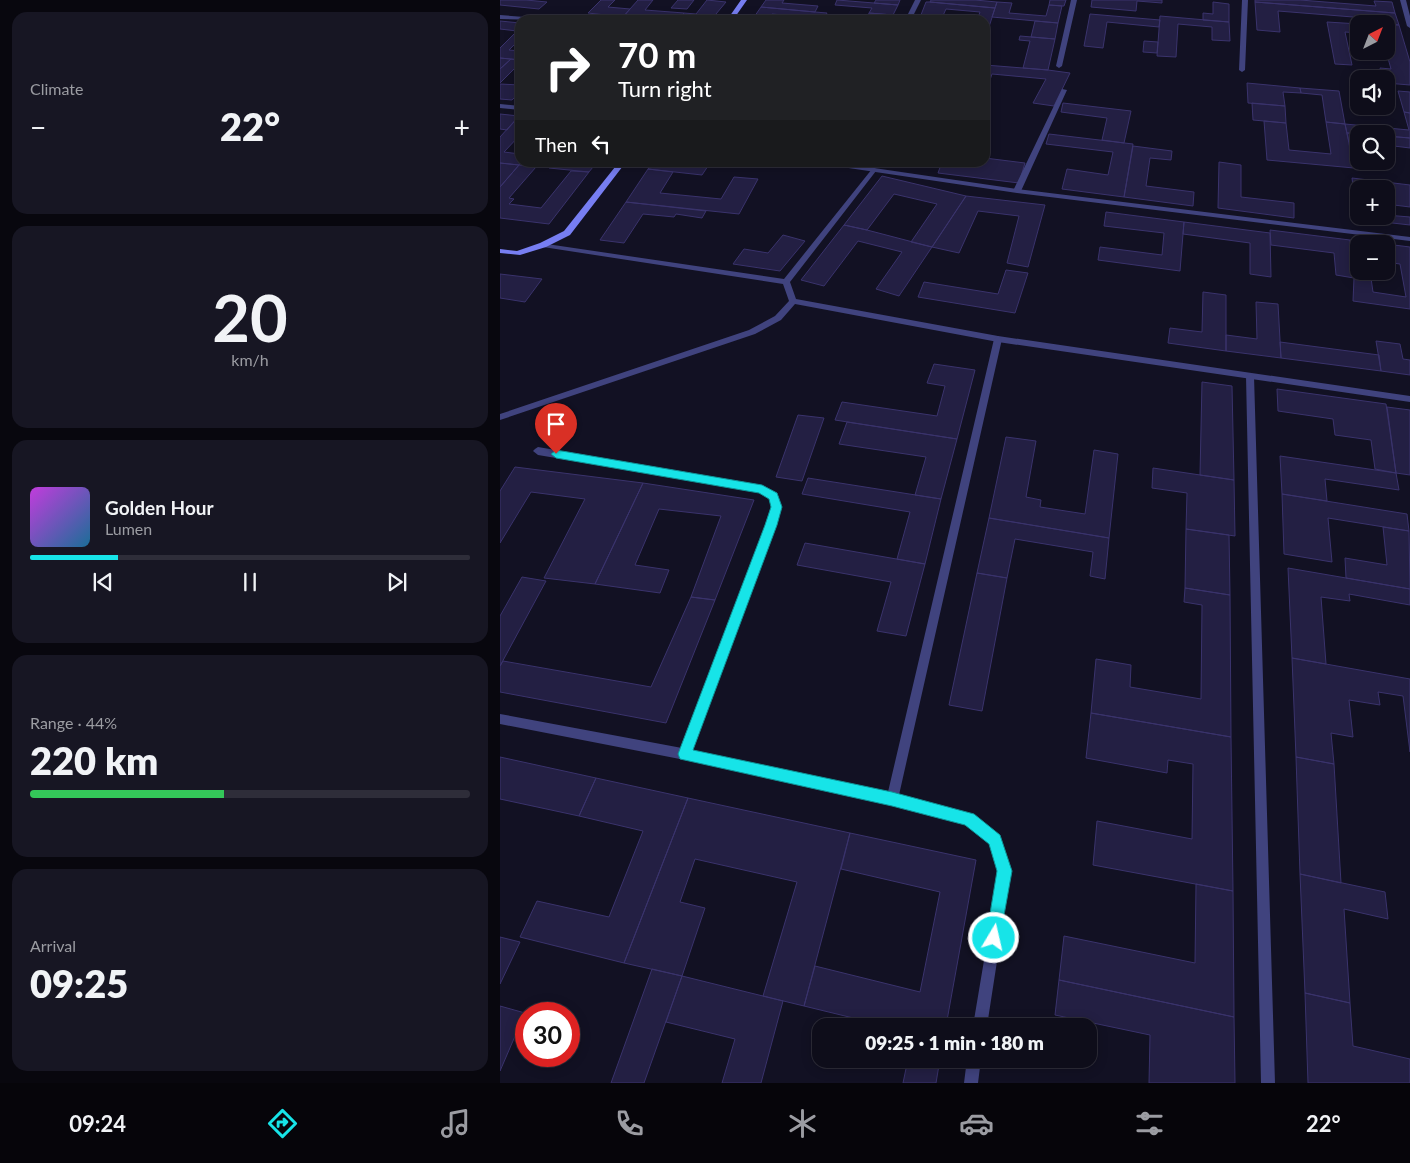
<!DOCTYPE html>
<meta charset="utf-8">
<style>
:root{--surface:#0e0d1a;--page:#171623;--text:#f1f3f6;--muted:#9b9ca2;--line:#2e2d39;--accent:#17e4e8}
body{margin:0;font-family:Lato,sans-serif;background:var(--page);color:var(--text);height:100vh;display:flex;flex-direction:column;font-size:19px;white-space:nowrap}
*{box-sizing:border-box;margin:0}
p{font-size:16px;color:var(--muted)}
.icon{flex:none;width:28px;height:28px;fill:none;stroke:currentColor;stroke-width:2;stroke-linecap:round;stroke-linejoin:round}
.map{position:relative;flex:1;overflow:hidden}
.panel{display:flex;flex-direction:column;gap:12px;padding:12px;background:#08070e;width:500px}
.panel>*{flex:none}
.banner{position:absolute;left:15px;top:15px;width:475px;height:152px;border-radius:15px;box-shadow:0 2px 12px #0003,0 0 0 1px var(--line);background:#202124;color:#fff;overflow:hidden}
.needle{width:32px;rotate:42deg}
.tools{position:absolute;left:850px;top:15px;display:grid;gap:10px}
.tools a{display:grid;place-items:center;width:45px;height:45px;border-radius:10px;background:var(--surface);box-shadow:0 2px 12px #0003,0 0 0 1px var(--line);font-size:25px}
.speed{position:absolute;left:15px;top:1002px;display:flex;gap:10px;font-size:25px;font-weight:700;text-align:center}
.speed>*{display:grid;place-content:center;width:65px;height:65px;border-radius:50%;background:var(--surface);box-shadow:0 2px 12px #0003,0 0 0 1px var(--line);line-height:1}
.speed .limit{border:8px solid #d22;background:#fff;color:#111}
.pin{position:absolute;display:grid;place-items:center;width:42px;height:42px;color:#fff;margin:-51px -21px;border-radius:50% 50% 50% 0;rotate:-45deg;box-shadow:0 0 5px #0007}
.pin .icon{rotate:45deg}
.me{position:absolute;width:55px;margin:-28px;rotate:9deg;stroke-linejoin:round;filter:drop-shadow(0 0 4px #0008)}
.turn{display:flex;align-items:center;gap:18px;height:105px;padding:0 20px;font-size:22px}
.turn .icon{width:65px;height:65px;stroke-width:2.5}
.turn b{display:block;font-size:35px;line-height:42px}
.then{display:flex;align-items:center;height:48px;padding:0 20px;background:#0003;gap:10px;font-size:19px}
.big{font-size:38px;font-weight:800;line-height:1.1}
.panel .widget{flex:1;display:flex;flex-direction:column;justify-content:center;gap:8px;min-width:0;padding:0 18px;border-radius:15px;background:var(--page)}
.panel .dial{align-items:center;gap:0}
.dial b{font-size:65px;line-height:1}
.song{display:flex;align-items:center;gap:15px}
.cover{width:60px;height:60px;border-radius:8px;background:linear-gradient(135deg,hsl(290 70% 55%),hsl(200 70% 35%))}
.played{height:5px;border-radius:2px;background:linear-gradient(90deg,var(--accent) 20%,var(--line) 20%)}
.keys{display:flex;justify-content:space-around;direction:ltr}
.heat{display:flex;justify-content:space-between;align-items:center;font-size:28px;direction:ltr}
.charge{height:8px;border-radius:4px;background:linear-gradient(90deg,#34c759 44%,var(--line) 0)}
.trip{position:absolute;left:312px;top:1018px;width:285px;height:50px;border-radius:15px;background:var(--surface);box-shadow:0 2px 12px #0003,0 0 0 1px var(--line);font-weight:800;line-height:50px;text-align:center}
.menu{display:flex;height:80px;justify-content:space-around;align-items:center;background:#06050a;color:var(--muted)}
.menu .icon{width:35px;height:35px}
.menu .on{color:var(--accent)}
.menu b{font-size:22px;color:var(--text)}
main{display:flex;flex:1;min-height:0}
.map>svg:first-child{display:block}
.building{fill:#231f43;stroke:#3a336c}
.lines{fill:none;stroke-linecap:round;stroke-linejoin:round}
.lane{fill:#40437e;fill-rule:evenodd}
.street{fill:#40437e;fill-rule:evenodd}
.secondary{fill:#777ef2;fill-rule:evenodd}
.route{fill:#17e4e8;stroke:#0f9497}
</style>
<main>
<section class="panel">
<div class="widget"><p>Climate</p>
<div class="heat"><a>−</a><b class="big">22°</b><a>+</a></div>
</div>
<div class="widget dial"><b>20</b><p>km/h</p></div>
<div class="widget">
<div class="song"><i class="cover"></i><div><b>Golden Hour</b><p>Lumen</p></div></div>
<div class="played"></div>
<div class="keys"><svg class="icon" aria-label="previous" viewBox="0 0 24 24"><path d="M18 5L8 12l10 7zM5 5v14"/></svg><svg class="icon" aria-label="pause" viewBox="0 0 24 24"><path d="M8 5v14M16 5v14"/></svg><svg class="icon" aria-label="next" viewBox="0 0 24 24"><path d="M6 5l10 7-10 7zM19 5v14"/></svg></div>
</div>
<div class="widget"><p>Range · 44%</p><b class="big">220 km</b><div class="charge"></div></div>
<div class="widget"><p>Arrival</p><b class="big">09:25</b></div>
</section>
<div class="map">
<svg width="910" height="1083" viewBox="0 0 910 1083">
<rect width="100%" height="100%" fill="#121123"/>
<path class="building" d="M0,0H26L47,2L39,9L0,5Z
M101,0H115L108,7L130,9L123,17L88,13Z
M138,0H153L145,10L184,13L178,20L122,18Z
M178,0H194L187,9L171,8Z
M207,0L226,2L211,20H178L184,13L196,14Z
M266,0H284L282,3L318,6L315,12L261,7Z
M337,0L374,3L398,5L393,15L369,13L372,8L335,5Z
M376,0H400L398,5L374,3Z
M431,0H475L497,2L495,8L430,2Z
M550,0H566L564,6L549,5Z
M592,0H662V3L637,1L636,11L591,7Z
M755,0H800L876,6L874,1L892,2L895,13L755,2Z
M426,2H430L495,8L489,27H485V20H469H477L480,12L446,9L441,20H419Z
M497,2L512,3L509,13L546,16L549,5L562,6L558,23L492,17Z
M713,2L729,4V22L703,20V13L713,14Z
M755,2L895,13L899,25L879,24L878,19L778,11L780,32L757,30Z
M261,7L315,12L327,13L324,19L272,14L268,20H252Z
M369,13L393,15L391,20H366Z
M590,14L660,20L659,27L607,22L603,48L584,46Z
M660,16L729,22L730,41L712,40V27L678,24L676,57L657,56Z
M0,21L20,23V28L17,31L0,29Z
M535,21L558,23L555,39L531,37Z
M827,22L859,24V33L845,32L852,65L835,64Z
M886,24L899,25L910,62V85L886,83V79H883L880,68L891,69L886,51Z
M20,28V39L9,50L20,51V60L0,58V48Z
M520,36L555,39L548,70L523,68L530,41L519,40Z
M644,41L658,42L657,53L643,52Z
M0,58L11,59L0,69Z
M11,59L20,60V68H15L0,83V69Z
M485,65L548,70L570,73L554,106L533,103L546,79L492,74L485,95Z
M747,83L800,88L801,93L783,92L785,106L748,103Z
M0,84L20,85V92L12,100L0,99Z
M800,88L839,91L845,124L826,122L822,95L801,93Z
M898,91L910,92V113L904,112Z
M563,103L631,111L624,143L602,140L607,118L561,112Z
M752,103L785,106L786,123L753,120Z
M904,112L910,113V138L886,136V134L847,133L845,124L909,130Z
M0,114L19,116L7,130L0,129Z
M19,116L20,135L4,152L20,154L21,162L19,165L0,163V137Z
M764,121L786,123L789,150L831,154L826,122L845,124L854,168L767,160Z
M847,133L861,134H859V143L849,142Z
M549,134L633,144L624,197L562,189L567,169L608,175L613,152L546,144Z
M886,136L910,138V148L886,145Z
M633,146L672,151L671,160L650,158L646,186L694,192L693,206L624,197Z
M485,158L525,163L519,183L438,173L442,162H485Z
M53,162L79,163L97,162L89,172L49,168Z
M153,162H174L208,166L202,175L148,169Z
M719,162L741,165V197L794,203V218L718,208Z
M0,163L19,165L0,187Z
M19,165L36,167L9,198L14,199L9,204L41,208L71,171L89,172L49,224L0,218V187Z
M148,169L173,172L160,193L221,199L234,177L258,179L239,214L126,202Z
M382,176L466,196L432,247L411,242L437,204L394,194L367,230L344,225Z
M852,178L910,185V207L886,204V189H859V216L886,215L910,217V225L857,219Z
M466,196L545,205L528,267L507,263L519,216L478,211L459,253L432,247Z
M126,202L206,211L202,218L176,214L174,217L143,214L124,243L100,240Z
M606,212L684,222L680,271L598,260L600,247L662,255L664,233L604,226Z
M684,222L770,233L771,277L750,274V243L683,234Z
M344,225L367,230L432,247L399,296L376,289L402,252L358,241L324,286L301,280Z
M770,230L850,240L854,278L836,275L834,253L771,245Z
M283,235L305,241L280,271L233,264L244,249L268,253Z
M850,240L883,244H859V271H870L873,292L906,297L900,264L886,262V244L910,247V309L853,301L854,278Z
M506,270L528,273L515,313L418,297L424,282L498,294Z
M0,274L42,279L25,302L0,298Z
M703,292L726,295V351L668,343L670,328L702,332Z
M756,302L778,304L781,358L726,351V335L757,339Z
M876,341L900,344L903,359L910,360V375L881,371Z
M780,342L879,355L881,371L781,358Z
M434,364L475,370L457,439L335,420L342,402L437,416L445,386L427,383Z
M702,382L732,386L734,480L700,475Z
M777,389L886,404L896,473L875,469L871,440L835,435L833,419L778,411Z
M887,407L910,410V475L896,473Z
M298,415L324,418L302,481L276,477Z
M347,422L457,439L441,499L415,495L426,457L339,444Z
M506,437L536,441L526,497L541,500L540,507L585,514L594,450L618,454L609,538L489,518Z
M780,456L896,473L899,490L825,479L827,501L782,494Z
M15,467L143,483L95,584L44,578L85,499L31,492L0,543V491Z
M653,468L734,480L735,536L686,529L687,493L652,488Z
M308,478L441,499L425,564L397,559L410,512L302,494Z
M143,483L254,500L215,600L191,597L221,516L159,509L135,565L169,570L160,593L95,584Z
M782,494L907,514L909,531L828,518L832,562L784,554Z
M489,518L609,538L605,579L590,576L593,552L515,539L507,578L477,573Z
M883,527L909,531L910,589L846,578L845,558L887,565Z
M686,529L729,535L730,595L685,588Z
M305,543L425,564L406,636L377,631L391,582L297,565Z
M788,568L910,589V605L849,594L850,601L821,597L826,664L792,658Z
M477,573L507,578L482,711L449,705Z
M22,577L46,581L0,666V616Z
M685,588L730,595L731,737L591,713L596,659L631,665L630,687L701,699L702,605L684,602Z
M191,597L215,600L166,723L0,692V666L3,661L151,687Z
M792,658L910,679V752L903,696L878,692L880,705L849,700L853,737L831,733L834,764L796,757Z
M591,713L731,737L733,891L593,865L597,821L692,839L693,764L668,760L667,773L586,758Z
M0,757L96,778L79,816L0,799Z
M796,757L834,764L841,883L800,874Z
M96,778L188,798L124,963L20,937L37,901L109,917L143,831L79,816Z
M188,798L350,833L304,1006L263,996L297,882L195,859L180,902L205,908L182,976L124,963Z
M350,833L476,860L446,1026H386L304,1006L315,966L420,992L440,892L341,869Z
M800,874L885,892L888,919L844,909L850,1003L805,993Z
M696,884L733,891L734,1017L559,980L564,936L695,963Z
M0,937L20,942L0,984Z
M152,969L182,976L144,1083H111Z
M182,976L283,1001L261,1083H222L235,1039L166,1022Z
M559,980L734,1017L735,1083H649L650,1035L555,1015Z
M805,993L850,1003L853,1046L910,1059V1083H808Z
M0,1006L25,1013L0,1071Z
M408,1059H440L436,1083H403Z"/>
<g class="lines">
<path class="lane" d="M562,89L567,90L521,191L515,192L513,191Z
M374,168L376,169V171L290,282L296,299L498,336L910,396V402L498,342L295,304L281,320L255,334L0,420V414L249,330L275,316L289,301L283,284L43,247H40V243L284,279L372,169Z"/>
<path class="street" d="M415,0H421L411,20H405Z
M571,0H577L562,66L559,68L556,66Z
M742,0H748L745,70L742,72L739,70Z
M900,0H906L910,16V28L907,26Z
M0,15L38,18L41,20L0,19Z
M0,104L20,106V110L0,108Z
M333,162L517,189L910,237V241L517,193L335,166L332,164Z
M498,336L502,339L399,795L473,815L499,836L501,840L511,871L487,1026H473L499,871L490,844L466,824L392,805L185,760L0,724V714L182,748L272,507L270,498L260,492L38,455L33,451L35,449L38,447L262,485L277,493L282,507L192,750L388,792L494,339Z
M750,373L754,376L775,1083H761L746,376Z
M467,1059H481L478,1083H464Z"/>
<path class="secondary" d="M241,0H247L233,20H227Z
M119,162H126L70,235L46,247L20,255L0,253V249L17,251L40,243L64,231Z"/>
</g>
<path class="route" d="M56,450L262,485L277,493L282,507L277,525L193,750L392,792L474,814L500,835L512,871L499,943L494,946L489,943L486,938L497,871L489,844L465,825L392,806L180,759L178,754L265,525L271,507L269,499L259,493L56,458L51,454Z"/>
</svg>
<div class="tools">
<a><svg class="needle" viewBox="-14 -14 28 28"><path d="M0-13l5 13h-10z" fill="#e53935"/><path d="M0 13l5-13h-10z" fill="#9b9ca2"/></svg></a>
<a><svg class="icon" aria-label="sound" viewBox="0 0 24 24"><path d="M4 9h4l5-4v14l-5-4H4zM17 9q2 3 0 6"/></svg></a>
<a><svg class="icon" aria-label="search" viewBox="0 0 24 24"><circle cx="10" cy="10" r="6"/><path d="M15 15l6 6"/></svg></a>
<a>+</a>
<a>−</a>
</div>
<div class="speed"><div class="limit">30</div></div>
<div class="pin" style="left:56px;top:454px;background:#d93025"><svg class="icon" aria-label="arrive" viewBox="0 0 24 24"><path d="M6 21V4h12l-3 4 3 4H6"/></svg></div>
<svg class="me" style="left:494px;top:938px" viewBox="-20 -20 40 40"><circle r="17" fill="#17e4e8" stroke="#fff" stroke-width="3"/><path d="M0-11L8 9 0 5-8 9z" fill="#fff"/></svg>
<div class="trip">09:25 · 1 min · 180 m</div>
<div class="banner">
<div class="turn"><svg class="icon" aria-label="right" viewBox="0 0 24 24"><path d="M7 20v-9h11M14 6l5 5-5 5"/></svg><div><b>70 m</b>Turn right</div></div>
<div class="then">Then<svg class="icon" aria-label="left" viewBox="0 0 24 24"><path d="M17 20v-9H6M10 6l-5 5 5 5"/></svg></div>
</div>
</div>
</main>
<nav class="menu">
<b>09:24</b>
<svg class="icon on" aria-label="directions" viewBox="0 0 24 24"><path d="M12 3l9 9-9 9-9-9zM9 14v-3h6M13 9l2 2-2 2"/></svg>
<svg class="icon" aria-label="music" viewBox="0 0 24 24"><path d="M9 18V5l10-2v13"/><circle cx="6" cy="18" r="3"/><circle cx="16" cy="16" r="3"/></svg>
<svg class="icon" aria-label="phone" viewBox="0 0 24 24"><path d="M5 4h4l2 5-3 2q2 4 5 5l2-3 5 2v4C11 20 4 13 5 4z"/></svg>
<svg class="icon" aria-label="climate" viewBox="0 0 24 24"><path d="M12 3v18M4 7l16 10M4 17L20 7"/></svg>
<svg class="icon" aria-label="car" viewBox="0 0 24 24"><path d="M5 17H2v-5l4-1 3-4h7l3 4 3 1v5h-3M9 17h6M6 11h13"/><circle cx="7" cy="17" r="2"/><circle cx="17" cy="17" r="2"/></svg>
<svg class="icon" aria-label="filters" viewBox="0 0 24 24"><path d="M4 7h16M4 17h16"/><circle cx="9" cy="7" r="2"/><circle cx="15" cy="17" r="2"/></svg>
<b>22°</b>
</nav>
